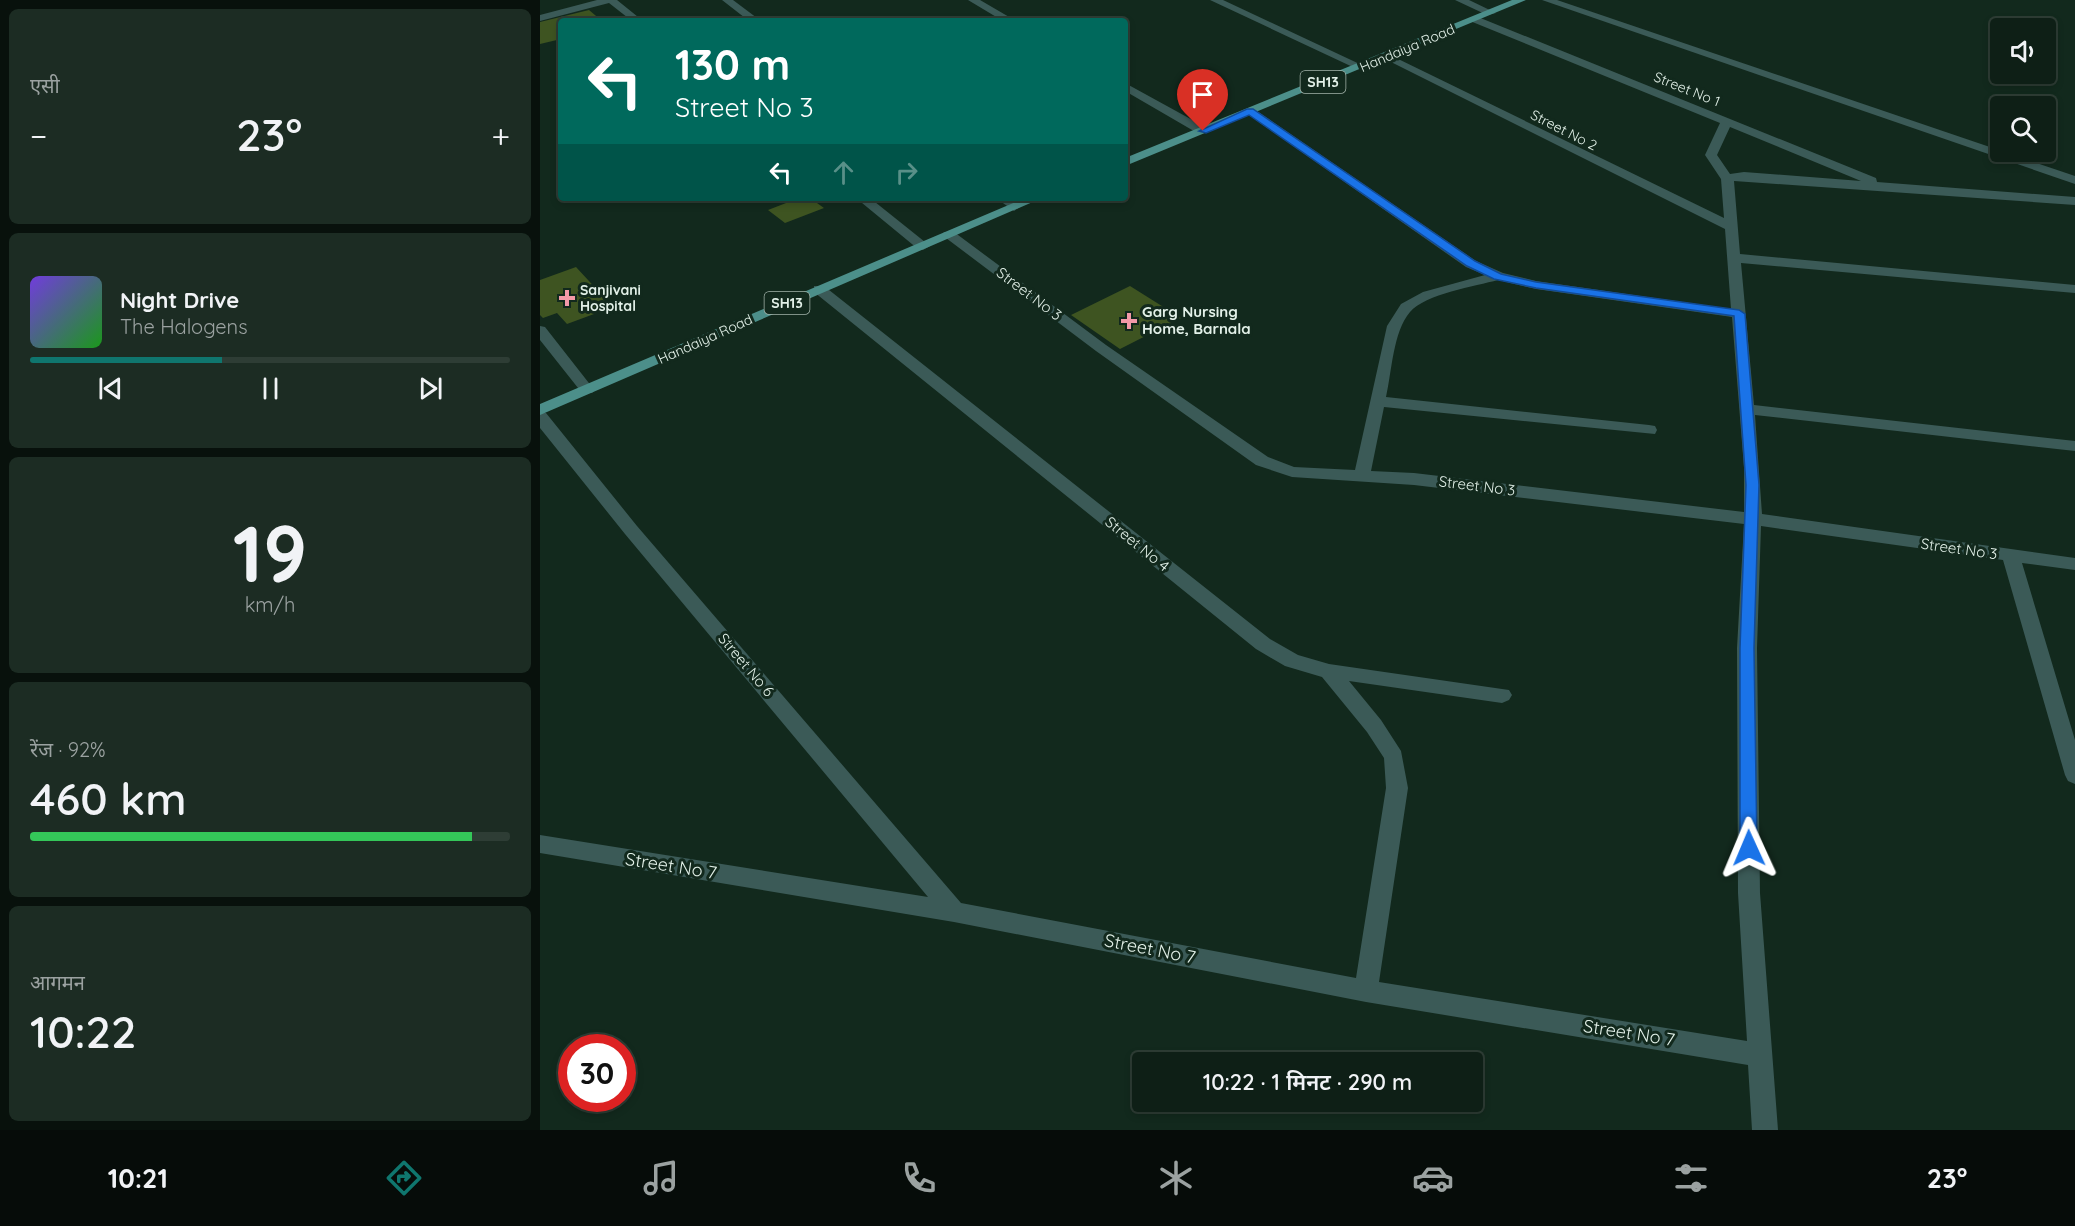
<!DOCTYPE html>
<html lang="hi">
<meta charset="utf-8">
<style>
:root{--surface:#0e1f16;--page:#1c2c23;--text:#f1f3f6;--muted:#9ba2a1;--line:#2e3d35;--accent:#0f766e}
body{margin:0;font-family:Quicksand,"Noto Sans Devanagari",sans-serif;background:var(--page);color:var(--text);height:100vh;display:flex;flex-direction:column;font-size:22px;white-space:nowrap}
*{box-sizing:border-box;margin:0}
p{font-size:20px;color:var(--muted)}
.icon{flex:none;width:33px;height:33px;fill:none;stroke:currentColor;stroke-width:2;stroke-linecap:round;stroke-linejoin:round}
.map{position:relative;flex:1;overflow:hidden}
.side{display:flex;flex-direction:column;gap:9px;padding:9px;background:#08110c;width:540px}
.side>*{flex:none}
.guide{position:absolute;left:18px;top:18px;width:570px;height:183px;border-radius:6px;box-shadow:0 3px 9px #0003,0 0 0 2px var(--line);background:#00695c;color:#fff;overflow:hidden}
.buttons{position:absolute;left:1450px;top:18px;display:grid;gap:12px}
.buttons a{display:grid;place-items:center;width:66px;height:66px;border-radius:6px;background:var(--surface);box-shadow:0 3px 9px #0003,0 0 0 2px var(--line);font-size:30px}
.speed{position:absolute;left:18px;top:1034px;display:flex;gap:12px;font-size:30px;font-weight:700;text-align:center}
.speed>*{display:grid;place-content:center;width:78px;height:78px;border-radius:50%;background:var(--surface);box-shadow:0 3px 9px #0003,0 0 0 2px var(--line);line-height:1}
.speed .limit{border:9px solid #d22;background:#fff;color:#111}
.pin{position:absolute;display:grid;place-items:center;width:51px;height:51px;color:#fff;margin:-62px -26px;border-radius:50% 50% 50% 0;rotate:-45deg;box-shadow:0 0 6px #0007}
.pin .icon{rotate:45deg}
.me{position:absolute;width:66px;margin:-33px;rotate:359deg;stroke-linejoin:round;filter:drop-shadow(0 0 4px #0008)}
.turn{display:flex;align-items:center;gap:21px;height:126px;padding:0 18px;font-size:27px}
.turn .icon{width:78px;height:78px;stroke-width:2.5}
.turn b{display:block;font-size:42px;line-height:51px}
.lanes{display:flex;align-items:center;height:57px;padding:0 18px;background:#0003;justify-content:center;gap:30px;direction:ltr}
.lanes .off{opacity:.35}
.big{font-size:45px;font-weight:600;line-height:1.1}
.side .widget{flex:1;display:flex;flex-direction:column;justify-content:center;gap:9px;min-width:0;padding:0 21px;border-radius:9px;background:var(--page)}
.side .dial{align-items:center;gap:0}
.dial b{font-size:78px;line-height:1}
.song{display:flex;align-items:center;gap:18px}
.cover{width:72px;height:72px;border-radius:9px;background:linear-gradient(135deg,hsl(260 70% 55%),hsl(120 70% 35%))}
.played{height:6px;border-radius:3px;background:linear-gradient(90deg,var(--accent) 40%,var(--line) 40%)}
.keys{display:flex;justify-content:space-around;direction:ltr}
.heat{display:flex;justify-content:space-between;align-items:center;font-size:33px;direction:ltr}
.charge{height:9px;border-radius:4px;background:linear-gradient(90deg,#34c759 92%,var(--line) 0)}
.trip{position:absolute;left:592px;top:1052px;width:351px;height:60px;border-radius:6px;background:var(--surface);box-shadow:0 3px 9px #0003,0 0 0 2px var(--line);font-weight:600;line-height:60px;text-align:center}
.dock{display:flex;height:96px;justify-content:space-around;align-items:center;background:#060c09;color:var(--muted)}
.dock .icon{width:42px;height:42px}
.dock .on{color:var(--accent)}
.dock b{font-size:27px;color:var(--text)}
main{display:flex;flex:1;min-height:0}
.map>svg:first-child{display:block}
.building{fill:#3e5421}
.lines{fill:none;stroke-linecap:round;stroke-linejoin:round}
.lane{fill:#3b5a57;fill-rule:evenodd}
.street{fill:#3b5a57;fill-rule:evenodd}
.primary{fill:#4c8f8a;fill-rule:evenodd}
.route{fill:#1a73e8;stroke:#114b97;stroke-width:1.5}
.poi-dot{fill:#f39aa8;stroke:#12291d;stroke-width:2}
.labels{text-anchor:middle;stroke-width:6;stroke-linejoin:round;paint-order:stroke}
.far-street-label{font-size:14px;fill:#e2f0e8;stroke:#12291d}
.shield{fill:#12291d;stroke:#a4b4ab;stroke-width:1.5}
.shield-label{font-size:14px;font-weight:bold;fill:#e2f0e8}
.far-poi-label{font-size:14px;font-weight:bold;fill:#e2f0e8;stroke:#12291d;text-anchor:start}
.street-label{font-size:15px;fill:#e2f0e8;stroke:#12291d}
.poi-label{font-size:15px;font-weight:bold;fill:#e2f0e8;stroke:#12291d;text-anchor:start}
.near-street-label{font-size:18px;fill:#e2f0e8;stroke:#12291d}
</style>
<main>
<section class="side">
<div class="widget"><p>एसी</p>
<div class="heat"><a>−</a><b class="big">23°</b><a>+</a></div>
</div>
<div class="widget">
<div class="song"><i class="cover"></i><div><b>Night Drive</b><p>The Halogens</p></div></div>
<div class="played"></div>
<div class="keys"><svg class="icon" aria-label="previous" viewBox="0 0 24 24"><path d="M18 5L8 12l10 7zM5 5v14"/></svg><svg class="icon" aria-label="pause" viewBox="0 0 24 24"><path d="M8 5v14M16 5v14"/></svg><svg class="icon" aria-label="next" viewBox="0 0 24 24"><path d="M6 5l10 7-10 7zM19 5v14"/></svg></div>
</div>
<div class="widget dial"><b>19</b><p>km/h</p></div>
<div class="widget"><p>रेंज · 92%</p><b class="big">460 km</b><div class="charge"></div></div>
<div class="widget"><p>आगमन</p><b class="big">10:22</b></div>
</section>
<div class="map">
<svg width="1535" height="1130" viewBox="0 0 1535 1130">
<rect width="100%" height="100%" fill="#12291d"/>
<path class="building" d="M49,10L62,21H21V39L0,44V22Z
M259,198H270L284,208L245,223L228,210Z
M36,267L73,307L27,324L17,313L3,318L0,315V280Z
M590,286L641,318L580,349L531,315Z"/>
<g class="lines">
<path class="lane" d="M1002,0H1017L1535,176V184Z"/>
<path class="street" d="M57,0H77L103,21H92L69,3L0,21V15Z
M182,0H193L221,21H209Z
M428,0H440L476,21H463Z
M670,0H683L826,67L817,69Z
M915,0H929L956,13L947,15Z
M930,17H938L1336,178L1337,182L1535,197V205L1194,181L1200,254L1535,285V293L1201,263L1214,405L1535,441V451L1215,415L1222,514L1535,558V570L1482,563L1535,740V784L1528,781L1525,775L1463,560L1221,526L1217,648L1220,893L1238,1130H1212L1208,1065L826,1002L414,922L0,853V835L388,897L85,534L0,428V412L6,413L97,526L421,903L816,978L846,788L844,758L827,732L782,677L745,666L716,649L274,292V286H284L730,639L758,655L789,664L969,690L972,695L969,700L962,703L809,681L841,720L861,751L868,788L839,982L1207,1041L1198,893L1197,648L1204,524L874,485L752,477L716,465L556,351L402,235L404,232H414L566,345L728,457L754,467L815,470L847,326L861,304L883,292L945,275L926,267L706,113V109H714L936,261L963,273L996,281L1191,309L1185,229L841,57L850,55L1184,218L1181,179L1165,155L1180,123L930,21ZM1190,127L1321,181L1204,172L1190,174L1177,155ZM958,280L996,289L1192,317L1204,468V512L874,473L831,471L844,407L1115,434L1117,430L1115,426L1109,425L846,397C852,371 853,332 870,312C885,294 936,286 958,280Z
M585,83L667,128L669,131L659,134L585,91Z
M316,198H330L390,246L383,250L378,249Z
M456,198H470L480,207L474,211Z
M0,326L5,327L52,387L55,390L52,393H42L0,340Z"/>
<path class="primary" d="M972,0H986L585,166V158Z
M485,198H502L0,415V404Z"/>
</g>
<path class="route" d="M707,109H713L935,261L961,274L996,282L1199,310L1205,314L1219,485L1214,648L1217,848L1215,853L1209,855L1203,853L1200,848V648L1206,485L1194,316L996,288L954,279L927,266L709,115L666,133L659,131Z"/>
<g class="poi-dot">
<path d="M24 289h6v6h6v6h-6v6h-6v-6h-6v-6h6z"/>
<path d="M586 312h6v6h6v6h-6v6h-6v-6h-6v-6h6z"/>
</g>
<g class="labels">
<g class="far-street-label">
<text transform="translate(867 48) rotate(-23)" y="5">Handaiya Road</text>
<text transform="translate(1147 89) rotate(22)" y="5">Street No 1</text>
<text transform="translate(1024 130) rotate(27)" y="5">Street No 2</text>
<text transform="translate(165 339) rotate(-24)" y="5">Handaiya Road</text>
</g>
<g class="shield">
<rect x="760.5" y="71" width="45" height="22" rx="4.5"/>
<rect x="224.5" y="292" width="45" height="22" rx="4.5"/>
</g>
<g class="shield-label">
<text x="783" y="87">SH13</text>
<text x="247" y="308">SH13</text>
</g>
<g class="far-poi-label">
<text x="40" y="295">Sanjivani<tspan x="40" dy="16">Hospital</tspan></text>
</g>
<g class="street-label">
<text transform="translate(489 294) rotate(37)" y="5">Street No 3</text>
<text transform="translate(937 486) rotate(7)" y="5">Street No 3</text>
<text transform="translate(597 544) rotate(39)" y="5">Street No 4</text>
<text transform="translate(1419 549) rotate(8)" y="5">Street No 3</text>
<text transform="translate(206 665) rotate(50)" y="5">Street No 6</text>
</g>
<g class="poi-label">
<text x="602" y="317">Garg Nursing<tspan x="602" dy="17">Home, Barnala</tspan></text>
</g>
<g class="near-street-label">
<text transform="translate(131 866) rotate(9)" y="6">Street No 7</text>
<text transform="translate(610 949) rotate(11)" y="6">Street No 7</text>
<text transform="translate(1089 1033) rotate(9)" y="6">Street No 7</text>
</g>
</g>
</svg>
<div class="buttons">
<a><svg class="icon" aria-label="sound" viewBox="0 0 24 24"><path d="M4 9h4l5-4v14l-5-4H4zM17 9q2 3 0 6"/></svg></a>
<a><svg class="icon" aria-label="search" viewBox="0 0 24 24"><circle cx="10" cy="10" r="6"/><path d="M15 15l6 6"/></svg></a>
</div>
<div class="speed"><div class="limit">30</div></div>
<div class="pin" style="left:663px;top:131px;background:#d93025"><svg class="icon" aria-label="arrive" viewBox="0 0 24 24"><path d="M6 21V4h12l-3 4 3 4H6"/></svg></div>
<svg class="me" style="left:1209px;top:848px" viewBox="-20 -20 40 40"><path d="M0-17L14 15 0 8-14 15z" fill="#1a73e8" stroke="#fff" stroke-width="4"/></svg>
<div class="trip">10:22 · 1 मिनट · 290 m</div>
<div class="guide">
<div class="turn"><svg class="icon" aria-label="left" viewBox="0 0 24 24"><path d="M17 20v-9H6M10 6l-5 5 5 5"/></svg><div><b>130 m</b>Street No 3</div></div>
<div class="lanes"><svg class="icon" aria-label="left" viewBox="0 0 24 24"><path d="M17 20v-9H6M10 6l-5 5 5 5"/></svg><svg class="icon off" aria-label="ahead" viewBox="0 0 24 24"><path d="M12 20V5M6 11l6-6 6 6"/></svg><svg class="icon off" aria-label="right" viewBox="0 0 24 24"><path d="M7 20v-9h11M14 6l5 5-5 5"/></svg></div>
</div>
</div>
</main>
<nav class="dock">
<b>10:21</b>
<svg class="icon on" aria-label="directions" viewBox="0 0 24 24"><path d="M12 3l9 9-9 9-9-9zM9 14v-3h6M13 9l2 2-2 2"/></svg>
<svg class="icon" aria-label="music" viewBox="0 0 24 24"><path d="M9 18V5l10-2v13"/><circle cx="6" cy="18" r="3"/><circle cx="16" cy="16" r="3"/></svg>
<svg class="icon" aria-label="phone" viewBox="0 0 24 24"><path d="M5 4h4l2 5-3 2q2 4 5 5l2-3 5 2v4C11 20 4 13 5 4z"/></svg>
<svg class="icon" aria-label="climate" viewBox="0 0 24 24"><path d="M12 3v18M4 7l16 10M4 17L20 7"/></svg>
<svg class="icon" aria-label="car" viewBox="0 0 24 24"><path d="M5 17H2v-5l4-1 3-4h7l3 4 3 1v5h-3M9 17h6M6 11h13"/><circle cx="7" cy="17" r="2"/><circle cx="17" cy="17" r="2"/></svg>
<svg class="icon" aria-label="filters" viewBox="0 0 24 24"><path d="M4 7h16M4 17h16"/><circle cx="9" cy="7" r="2"/><circle cx="15" cy="17" r="2"/></svg>
<b>23°</b>
</nav>
